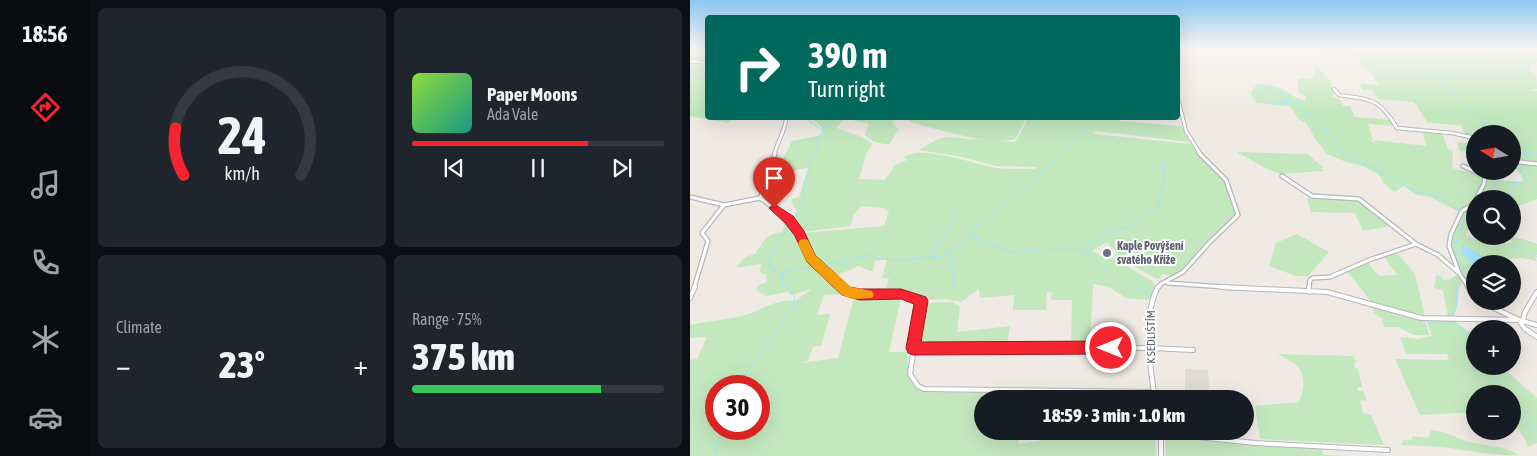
<!DOCTYPE html>
<meta charset="utf-8">
<style>
:root{--surface:#171b24;--page:#20242c;--text:#f1f3f6;--muted:#9ea1a6;--line:#363941;--accent:#f42430}
body{margin:0;font-family:"Asap Condensed",sans-serif;background:var(--page);color:var(--text);height:100vh;display:flex;flex-direction:column;font-size:19px;white-space:nowrap}
*{box-sizing:border-box;margin:0}
p{font-size:16px;color:var(--muted)}
.icon{flex:none;width:28px;height:28px;fill:none;stroke:currentColor;stroke-width:2;stroke-linecap:round;stroke-linejoin:round}
.map{position:relative;flex:1;overflow:hidden}
.drawer{display:flex;flex-direction:column;gap:8px;padding:8px;background:#0d0f14;width:600px}
.drawer>*{flex:none}
.banner{position:absolute;left:15px;top:15px;width:475px;height:105px;border-radius:5px;box-shadow:0 5px 20px #0002;background:#00695c;color:#fff;overflow:hidden}
.needle{width:32px;rotate:281deg}
.fabs{position:absolute;left:776px;top:125px;display:grid;gap:10px}
.fabs a{display:grid;place-items:center;width:55px;height:55px;border-radius:50%;background:var(--surface);box-shadow:0 5px 20px #0002;font-size:25px}
.speed{position:absolute;left:15px;top:375px;display:flex;gap:10px;font-size:25px;font-weight:700;text-align:center}
.speed>*{display:grid;place-content:center;width:65px;height:65px;border-radius:50%;background:var(--surface);box-shadow:0 5px 20px #0002;line-height:1}
.speed .limit{border:8px solid #d22;background:#fff;color:#111}
.pin{position:absolute;display:grid;place-items:center;width:42px;height:42px;color:#fff;margin:-51px -21px;border-radius:50% 50% 50% 0;rotate:-45deg;box-shadow:0 0 5px #0007}
.pin .icon{rotate:45deg}
.me{position:absolute;width:55px;margin:-28px;rotate:270deg;stroke-linejoin:round;filter:drop-shadow(0 0 4px #0008)}
.turn{display:flex;align-items:center;gap:18px;height:105px;padding:0 20px;font-size:22px}
.turn .icon{width:65px;height:65px;stroke-width:2.5}
.turn b{display:block;font-size:35px;line-height:42px}
.big{font-size:38px;font-weight:800;line-height:1.1}
.drawer .card{flex:1;display:flex;flex-direction:column;justify-content:center;gap:8px;min-width:0;padding:0 18px;border-radius:8px;background:var(--page)}
.drawer .dial{align-items:center;gap:0}
.dial svg{height:130px;overflow:visible;fill:none;stroke:var(--line);stroke-width:7;stroke-linecap:round;text-anchor:middle}
.dial text{fill:var(--text);stroke:none}
.song{display:flex;align-items:center;gap:15px}
.cover{width:60px;height:60px;border-radius:8px;background:linear-gradient(135deg,hsl(90 70% 55%),hsl(170 70% 35%))}
.played{height:5px;border-radius:2px;background:linear-gradient(90deg,var(--accent) 70%,var(--line) 70%)}
.keys{display:flex;justify-content:space-around;direction:ltr}
.heat{display:flex;justify-content:space-between;align-items:center;font-size:28px;direction:ltr}
.charge{height:8px;border-radius:4px;background:linear-gradient(90deg,#34c759 75%,var(--line) 0)}
.drawer .tiles{flex:1;display:grid;gap:8px;grid-template-columns:repeat(2,1fr)}
.trip{position:absolute;left:284px;top:390px;width:280px;height:50px;border-radius:25px;background:var(--surface);box-shadow:0 5px 20px #0002;font-weight:800;line-height:50px;text-align:center}
main{display:flex;flex:1;min-height:0}
.dock{display:flex;flex-direction:column;width:90px;justify-content:space-around;align-items:center;background:#090b0e;color:var(--muted)}
.dock .icon{width:35px;height:35px}
.dock .on{color:var(--accent)}
.dock b{font-size:22px;color:var(--text)}
.map>svg:first-child{display:block}
.industrial{fill:#dfdcd7}
.green{fill:#c3e8be;fill-rule:evenodd}
.water{fill:#a3e3ff}
.lines{fill:none;stroke-linecap:round;stroke-linejoin:round}
.stream{stroke:#a3e3ff;stroke-width:1}
.minor-far2-casing{stroke:#b4b7bb;stroke-width:4.5}
.minor-far1-casing{stroke:#b4b7bb;stroke-width:5.5}
.minor-casing{stroke:#b4b7bb;stroke-width:6}
.minor-far2{stroke:#fff;stroke-width:2.5}
.minor-far1{stroke:#fff;stroke-width:3}
.minor{stroke:#fff;stroke-width:4}
.route{fill:#f42430;stroke:#9f171f}
.slow{fill:#f59e0b}
.worship-dot{fill:#6b7280;stroke:#fff;stroke-width:2}
.labels{text-anchor:middle;stroke-width:4;stroke-linejoin:round;paint-order:stroke}
.worship-label{font-size:12px;font-weight:bold;fill:#5b616d;stroke:#fff;text-anchor:start}
.street-label{font-size:12px;fill:#5b6165;stroke:#fff}
</style>
<main>
<nav class="dock">
<b>18:56</b>
<svg class="icon on" aria-label="directions" viewBox="0 0 24 24"><path d="M12 3l9 9-9 9-9-9zM9 14v-3h6M13 9l2 2-2 2"/></svg>
<svg class="icon" aria-label="music" viewBox="0 0 24 24"><path d="M9 18V5l10-2v13"/><circle cx="6" cy="18" r="3"/><circle cx="16" cy="16" r="3"/></svg>
<svg class="icon" aria-label="phone" viewBox="0 0 24 24"><path d="M5 4h4l2 5-3 2q2 4 5 5l2-3 5 2v4C11 20 4 13 5 4z"/></svg>
<svg class="icon" aria-label="climate" viewBox="0 0 24 24"><path d="M12 3v18M4 7l16 10M4 17L20 7"/></svg>
<svg class="icon" aria-label="car" viewBox="0 0 24 24"><path d="M5 17H2v-5l4-1 3-4h7l3 4 3 1v5h-3M9 17h6M6 11h13"/><circle cx="7" cy="17" r="2"/><circle cx="17" cy="17" r="2"/></svg>
</nav>
<section class="drawer">
<div class="tiles">
<div class="card dial"><svg viewBox="0 0 100 80">
<path d="M14 69A42 42 0 1 1 86 69"/>
<path d="M14 69A42 42 0 0 1 9 40" stroke="#f42430"/>
<text x="50" y="56" font-size="32" font-weight="700">24</text>
<text x="50" y="72" font-size="11">km/h</text>
</svg></div>
<div class="card">
<div class="song"><i class="cover"></i><div><b>Paper Moons</b><p>Ada Vale</p></div></div>
<div class="played"></div>
<div class="keys"><svg class="icon" aria-label="previous" viewBox="0 0 24 24"><path d="M18 5L8 12l10 7zM5 5v14"/></svg><svg class="icon" aria-label="pause" viewBox="0 0 24 24"><path d="M8 5v14M16 5v14"/></svg><svg class="icon" aria-label="next" viewBox="0 0 24 24"><path d="M6 5l10 7-10 7zM19 5v14"/></svg></div>
</div>
<div class="card"><p>Climate</p>
<div class="heat"><a>−</a><b class="big">23°</b><a>+</a></div>
</div>
<div class="card"><p>Range · 75%</p><b class="big">375 km</b><div class="charge"></div></div>
</div>
</section>
<div class="map">
<svg width="847" height="456" viewBox="0 0 847 456">
<rect width="100%" height="100%" fill="#efeae3"/>
<path class="industrial" d="M495,369L518,370L520,399H468L467,394L495,396Z"/>
<path class="green" d="M633,48H847V62L840,65L839,72L846,74L847,89L838,90L847,91V199L829,206L823,207L822,199H785V228L779,226L776,235L803,247L804,236H809L808,246L823,241L810,236C825,236 833,239 847,244V255L844,256L847,261L833,258L820,259L816,264H785V297L775,282H771C767,295 769,303 764,317H758L753,291L744,288L746,275L751,276L755,281L768,275L769,272L758,246L766,223H771L769,212L740,197L727,195L714,186L704,192L694,183L689,175L673,166L656,162L637,154L625,139L617,124L609,119L600,106L566,103L561,93L567,84C575,84 585,85 592,89C601,93 605,99 615,101L616,97L608,91L607,80L609,78H623L626,66L640,81L644,96L642,97L650,99L653,106H660L665,117L701,120L703,126L678,124L683,140H680L685,143L684,140L737,146L732,131L752,133L758,149L763,150L762,168L794,177L793,183L785,197L796,178C803,182 823,180 833,182L832,177L823,164L822,134H785V153L770,151L767,142L782,144L770,125L738,123L724,102L688,99L682,90H672L670,84L689,85L679,70L671,67L668,55L635,53Z
M0,56H17L18,118H44L37,123L0,116V62L13,61L0,60Z
M124,118H208L203,120V124L209,129L199,144C190,144 179,142 175,134L179,124L154,118L146,128L172,137L183,144L176,154L169,179L195,180L205,165L217,160L214,158C227,143 287,165 306,168C319,170 332,168 345,169L347,167L306,166L272,157L229,150L246,140L256,137L324,142L328,139L338,118H429V121L491,126L499,142L406,131L404,134L500,144L533,178L546,215L484,278C479,276 475,272 470,276L471,278L467,279L426,256V252L417,242L402,251L417,259L423,258L462,281L466,287L459,300L436,298L419,287L403,284L400,346H381L382,300H361L362,293L357,292L356,310H323L324,295L290,298L289,289L271,302L256,299L233,300L214,293H195L199,278H192L197,259L185,261L183,272L168,266L144,277L138,272L135,276L155,294L134,295L127,315L140,314L131,346L123,347L118,361L111,363L148,358L164,297H209L211,298L199,352H217L219,378L233,392L310,393L311,399H292V431H322L329,439L328,444L387,435L465,434L466,456H0V360L7,359L17,337L0,338V325C18,321 43,319 59,314C72,309 90,298 105,301L122,289L101,295L98,292L76,296L66,290L68,285L77,282L76,275L70,272L71,264L46,268C51,260 55,256 65,254C74,241 76,233 93,232L94,224L99,222L110,234L124,259L112,235L113,233L194,226L199,211L194,210L195,208L171,206L163,216L161,226L112,232L100,218L108,211L103,206L102,199L109,197L118,168L93,172L94,157L102,141L132,135L133,128L121,119ZM26,386H69V429H26Z
M215,118H336L326,138C310,149 239,127 221,122Z
M547,152L617,154L633,167L631,168L634,171L590,174L577,169Z
M624,197L666,198L703,226L673,231L665,213L621,212L617,198Z
M607,234L639,252L618,276H606L579,266L586,243Z
M707,253L725,274L735,317L683,304L657,271L677,262L689,276L707,275L694,257Z
M263,302L270,306L267,332L320,326L317,346H227L235,303Z
M684,308L718,318L735,320L739,335H724L708,327H694L692,319L683,312Z
M737,321H765L785,337V366H811L847,398V443L838,447L833,436L823,422L822,394H785V412L730,415L705,359L759,360L757,354H716L710,337L727,339L742,336Z
M587,354L664,356L666,362L664,363L665,368L668,369L672,387H667L668,391H673L677,401L670,400L673,413L681,415L694,445L570,439L565,406L609,402C619,376 613,365 587,354Z
M741,430C758,431 764,438 779,442C794,446 815,445 828,455C808,456 786,452 766,449C748,446 729,446 711,445L714,440H721L723,436L739,438Z
M481,436L631,448L634,455L655,456H476L475,440Z"/>
<path class="water" d="M772,245L796,258L801,264L784,265L772,253Z"/>
<g class="lines">
<path class="stream" d="M13,48L18,51
M732,48L745,74L751,77L778,108L792,118L793,123L804,134
M787,48L818,53L835,48
M0,75L18,69
M566,87L587,92L608,105L645,138L651,153L655,156L687,169L725,192L741,194L752,199L771,212
M580,102L605,103
M132,128L148,118
M822,159L832,155L847,154
M796,199L802,195L805,183L808,181L834,183L836,178L824,162
M815,199L823,188L824,183
M102,220L113,204L114,185L119,171L120,157L127,149V141L133,130L119,121L123,118
M280,236L286,227L348,178L380,143L395,130
M823,246L831,249
M394,250L406,263L420,269L433,282L458,294
M836,252L847,257
M259,254L261,267L265,275L263,283L265,289
M241,258L245,247L259,230L266,208
M132,266L180,255L190,259L211,260L252,256L271,248L280,236L321,252L369,249L394,250L412,235L421,230L438,227L468,206L474,178L472,162
M776,267L783,263
M92,273L109,268L128,267
M761,316L767,305L766,286L775,272L765,246L774,220L771,213L785,208
M762,320L785,340
M738,323L760,324L764,321
M804,366V376L816,394
M45,386L71,354L105,304L104,293L92,284V273L80,268L78,262L100,224
M822,403L847,432
M24,456L32,429"/>
<g class="minor-far2-casing">
<path id="minor-far2" d="M0,61L18,63
M644,89L649,95C682,100 689,98 707,128L762,133L785,138
M488,99L496,131L511,155
M84,155C87,142 96,130 96,118"/>
</g>
<g class="minor-far1-casing">
<path id="minor-far1" d="M822,161L847,164
M773,166L795,176L794,184L786,199
M592,176L622,196L669,199L726,244L748,255L769,273L779,288
M0,197L34,205L70,198L99,219L110,234L121,258L153,288
M70,198L78,182L85,153
M769,273L759,246L761,234L772,211L785,203
M478,283L548,288
M4,288L18,241L12,233L34,205
M468,288L471,284L493,272L520,242L548,215L536,180L509,153
M619,288L620,280L623,278L640,277L679,260L726,244"/>
</g>
<g class="minor-casing">
<path id="minor" d="M152,287C166,301 191,293 209,294C216,294 224,299 231,301L220,374L228,386L234,389L464,392
M531,287L637,292L731,318L829,320L847,325
M778,287L785,298
M619,292V287
M0,298L5,287
M789,301L829,320L834,328L847,337
M833,320L835,312L847,292
M223,348H460L503,350
M465,399C460,367 452,316 468,287
M471,432V456
M471,433L565,443L698,450"/>
</g>
<use href="#minor-far2" class="minor-far2"/>
<use href="#minor-far1" class="minor-far1"/>
<use href="#minor" class="minor"/>
</g>
<linearGradient id="sky" x2="0" y2="1"><stop stop-color="#8cc7f1"/><stop offset="0.43" stop-color="#f8f6f2"/><stop offset="1" stop-color="#f8f6f2" stop-opacity="0"/></linearGradient>
<rect width="847" height="112" fill="url(#sky)"/>
<path class="route" d="M84,204L103,216L114,231L125,255L160,287L170,289H211L236,297L238,301L231,342L421,341L426,343L428,348L426,352L421,354L223,355L218,353L216,348L224,304L211,299L170,300L152,295L117,262L105,236L95,223L79,208Z"/>
<path class="slow" d="M114,239L118,240L125,255L161,287L182,291L184,295L182,298L162,299L152,295L117,262L108,244L110,240Z"/>
<circle class="worship-dot" cx="417" cy="253" r="5"/>
<g class="labels">
<g class="worship-label">
<text x="427" y="250">Kaple Povýšení<tspan x="427" dy="14">svatého Kříže</tspan></text>
</g>
<g class="street-label">
<text transform="translate(461 337) rotate(-90)" y="4">K SEDLIŠTÍM</text>
</g>
</g>
</svg>
<div class="fabs">
<a><svg class="needle" viewBox="-14 -14 28 28"><path d="M0-13l5 13h-10z" fill="#e53935"/><path d="M0 13l5-13h-10z" fill="#9ea1a6"/></svg></a>
<a><svg class="icon" aria-label="search" viewBox="0 0 24 24"><circle cx="10" cy="10" r="6"/><path d="M15 15l6 6"/></svg></a>
<a><svg class="icon" aria-label="layers" viewBox="0 0 24 24"><path d="M12 4l9 5-9 5-9-5zM3 14l9 5 9-5"/></svg></a>
<a>+</a>
<a>−</a>
</div>
<div class="speed"><div class="limit">30</div></div>
<div class="pin" style="left:84px;top:208px;background:#d93025"><svg class="icon" aria-label="arrive" viewBox="0 0 24 24"><path d="M6 21V4h12l-3 4 3 4H6"/></svg></div>
<svg class="me" style="left:421px;top:348px" viewBox="-20 -20 40 40"><circle r="17" fill="#f42430" stroke="#fff" stroke-width="3"/><path d="M0-11L8 9 0 5-8 9z" fill="#fff"/></svg>
<div class="trip">18:59 · 3 min · 1.0 km</div>
<div class="banner">
<div class="turn"><svg class="icon" aria-label="right" viewBox="0 0 24 24"><path d="M7 20v-9h11M14 6l5 5-5 5"/></svg><div><b>390 m</b>Turn right</div></div>
</div>
</div>
</main>
